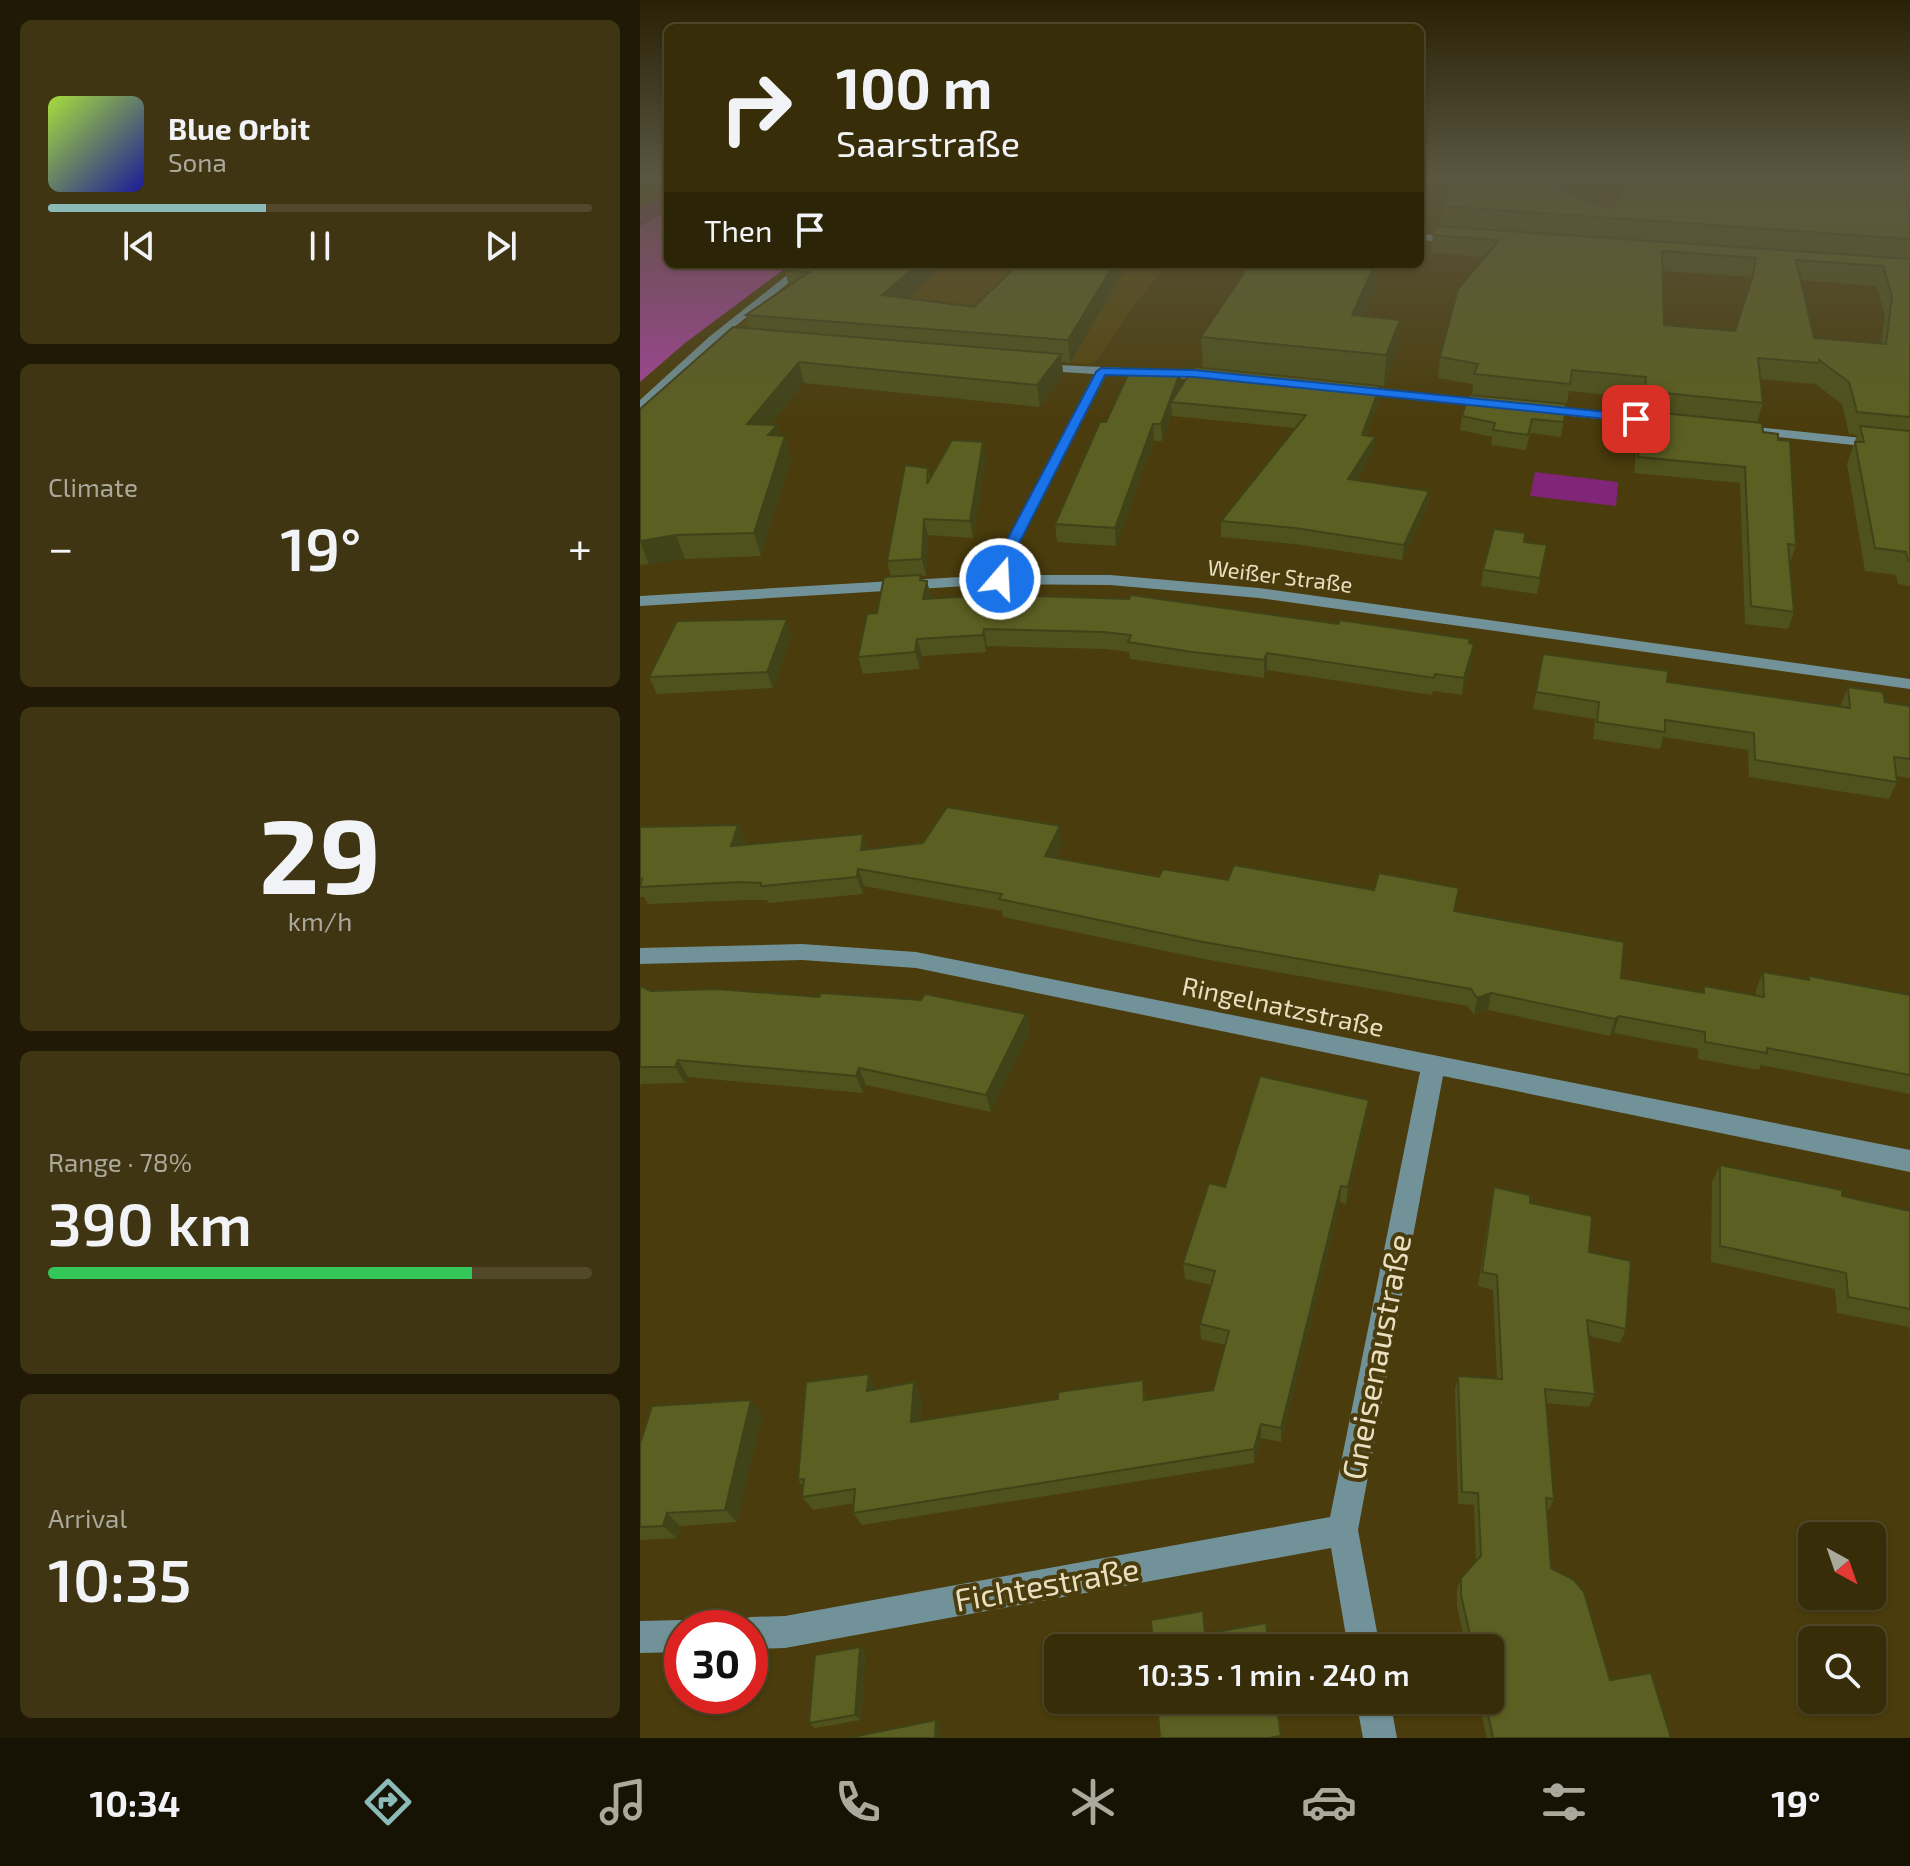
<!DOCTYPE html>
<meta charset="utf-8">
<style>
:root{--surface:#382d09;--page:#3f3512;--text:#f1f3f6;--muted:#aba89c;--line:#52492a;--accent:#8bbbb9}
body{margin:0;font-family:"Exo 2",sans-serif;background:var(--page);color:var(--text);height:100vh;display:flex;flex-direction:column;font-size:30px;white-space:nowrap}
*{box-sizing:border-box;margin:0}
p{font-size:26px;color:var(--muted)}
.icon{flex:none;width:44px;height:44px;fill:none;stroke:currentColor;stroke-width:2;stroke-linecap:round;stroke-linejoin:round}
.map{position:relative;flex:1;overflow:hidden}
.side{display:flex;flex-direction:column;gap:20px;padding:20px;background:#1f1905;width:640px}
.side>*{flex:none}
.hud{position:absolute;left:24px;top:24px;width:760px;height:244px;border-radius:12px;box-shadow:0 2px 6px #0004,0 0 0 2px var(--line);background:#382d09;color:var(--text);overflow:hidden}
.needle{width:52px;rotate:140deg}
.tools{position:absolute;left:1158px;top:1522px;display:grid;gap:16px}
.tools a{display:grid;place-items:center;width:88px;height:88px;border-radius:12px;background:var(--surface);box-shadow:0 2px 6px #0004,0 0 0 2px var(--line);font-size:40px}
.speed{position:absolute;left:24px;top:1610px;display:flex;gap:16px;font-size:40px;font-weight:700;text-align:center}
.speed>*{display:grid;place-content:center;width:104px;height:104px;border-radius:50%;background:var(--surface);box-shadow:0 2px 6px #0004,0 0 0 2px var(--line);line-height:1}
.speed .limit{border:12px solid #d22;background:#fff;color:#111}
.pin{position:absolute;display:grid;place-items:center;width:68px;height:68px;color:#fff;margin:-34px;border-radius:16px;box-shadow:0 4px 12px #0006}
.me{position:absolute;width:88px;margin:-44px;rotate:19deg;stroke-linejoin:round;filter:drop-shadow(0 0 6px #0008)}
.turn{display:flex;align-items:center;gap:28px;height:168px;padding:0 40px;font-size:36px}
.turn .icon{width:104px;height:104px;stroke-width:2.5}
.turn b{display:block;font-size:56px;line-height:68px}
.then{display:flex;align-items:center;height:76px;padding:0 40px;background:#0003;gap:16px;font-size:30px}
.big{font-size:60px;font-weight:600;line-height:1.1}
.side .widget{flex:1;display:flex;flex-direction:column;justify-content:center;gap:12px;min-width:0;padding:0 28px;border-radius:12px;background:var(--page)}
.side .dial{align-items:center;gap:0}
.dial b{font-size:104px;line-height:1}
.song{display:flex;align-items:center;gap:24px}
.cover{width:96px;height:96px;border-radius:12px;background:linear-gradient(135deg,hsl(80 70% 55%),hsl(240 70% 35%))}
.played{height:8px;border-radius:4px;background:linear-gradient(90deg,var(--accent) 40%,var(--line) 40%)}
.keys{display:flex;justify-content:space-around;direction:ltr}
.heat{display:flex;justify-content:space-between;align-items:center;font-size:44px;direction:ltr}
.charge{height:12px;border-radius:6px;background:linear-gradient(90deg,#34c759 78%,var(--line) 0)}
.trip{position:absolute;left:404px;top:1634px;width:460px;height:80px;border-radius:12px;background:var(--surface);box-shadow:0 2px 6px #0004,0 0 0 2px var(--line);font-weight:600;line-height:80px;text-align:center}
.dock{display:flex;height:128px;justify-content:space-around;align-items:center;background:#161204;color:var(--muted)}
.dock .icon{width:56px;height:56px}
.dock .current{color:var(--accent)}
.dock b{font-size:36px;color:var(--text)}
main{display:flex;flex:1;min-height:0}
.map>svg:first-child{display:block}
.built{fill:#56460e}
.green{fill:#802578}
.forest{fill:#a5439b}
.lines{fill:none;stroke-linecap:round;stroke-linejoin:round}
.minor{fill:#729299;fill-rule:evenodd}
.wall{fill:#4f521d;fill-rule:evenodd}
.shaded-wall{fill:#404218}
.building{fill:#5c5f22;stroke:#404218;stroke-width:2;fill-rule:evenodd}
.route{fill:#1a73e8;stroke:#114b97;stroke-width:2}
.labels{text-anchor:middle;stroke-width:8;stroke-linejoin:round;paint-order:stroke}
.far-street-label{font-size:22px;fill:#e9dfc1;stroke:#4a3c0c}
.street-label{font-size:26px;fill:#e9dfc1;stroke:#4a3c0c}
.near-street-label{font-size:32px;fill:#e9dfc1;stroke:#4a3c0c}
</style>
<main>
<section class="side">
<div class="widget">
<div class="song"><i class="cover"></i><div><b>Blue Orbit</b><p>Sona</p></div></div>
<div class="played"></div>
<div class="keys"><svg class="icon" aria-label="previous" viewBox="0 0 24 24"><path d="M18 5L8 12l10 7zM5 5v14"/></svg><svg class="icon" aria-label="pause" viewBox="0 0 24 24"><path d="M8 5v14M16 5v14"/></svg><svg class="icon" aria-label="next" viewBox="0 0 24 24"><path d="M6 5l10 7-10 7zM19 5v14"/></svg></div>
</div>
<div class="widget"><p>Climate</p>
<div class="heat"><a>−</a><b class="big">19°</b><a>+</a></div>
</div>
<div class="widget dial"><b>29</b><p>km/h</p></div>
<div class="widget"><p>Range · 78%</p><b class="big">390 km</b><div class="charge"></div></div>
<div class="widget"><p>Arrival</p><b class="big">10:35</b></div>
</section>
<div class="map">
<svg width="1270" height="1738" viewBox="0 0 1270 1738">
<rect width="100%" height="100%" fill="#4a3c0c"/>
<path class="built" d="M182,264H528L495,304L456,361L448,364L101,333L94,329Z"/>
<path class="green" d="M28,190V211L0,226V207Z
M895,472L978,482L976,506L890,496Z"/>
<path class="forest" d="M28,211V264H151L45,343L0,382V226Z"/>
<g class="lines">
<path class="minor" d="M780,234L819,237L824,240L819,243L780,240Z
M161,264H172L77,341L0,411V400L69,337Z
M395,364L575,372L581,376L575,380L466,375L374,553L369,575H470L619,588L1270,679V689L619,598L470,585L360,584L0,606V596L354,575L360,553L454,374L391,370V366Z
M714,386L854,400L860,404L854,408L710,393L708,390Z
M897,405L1025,418L1031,422L1025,426L893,412L891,409Z
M1096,425L1270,443V451L1091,432V426Z
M162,944L276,952L1270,1150V1172L803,1076L718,1530L740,1648H708L691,1548L145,1648L110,1649V1628H96L98,1621L110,1617L145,1616L690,1517L780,1072L276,968L162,960L0,964V948Z
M42,1620L55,1628H42V1652L0,1653V1621Z
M716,1700H750L757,1738H723Z"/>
</g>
<path class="wall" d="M1270,177V586L1258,584L1256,575L1225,571L1207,464L1217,435L1209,434L1202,404L1173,382V384L1120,379L1123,403L1117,422L1123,432L1156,545L1150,562L1154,612L1148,629L1105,624L1100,483L994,473L999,426L1002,413L1000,412L1002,398L929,391L921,437L890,433L886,450L851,445L852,437L820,430L822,416L832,395L833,384L798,378L800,357L844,257L791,253L793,235L800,226L802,206L972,208ZM1023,271L1111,277L1108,291L1095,331L1024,325ZM1161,280L1236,286L1245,315L1241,343L1174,338Z
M306,264L267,298L334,307L378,264H488L430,363L422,362L423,374L400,407L164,383L131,425L141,436H145L151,459L121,556L45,559L0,565V409L110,329L106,315L149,286L145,271Z
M610,264H736L735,289L723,316L758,350L744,386L563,368L561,337Z
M541,386H740L739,400L726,436L734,451L716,480L789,491L788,506L762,560L654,544L581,537V521L655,428L532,416V414L522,441H514L476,546L417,542L415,524L466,422Z
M346,457L333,538L288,535L286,576H281L282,580L287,581L291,599L829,643L832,661L822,695L793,691L792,695L627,670L624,678L553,668L490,659L489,652L465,649L347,646L346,652L282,656L280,669L223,674L218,657L237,613L251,577L247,561L288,468L290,478Z
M907,545L897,594L841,586L843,570Z
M152,635L133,688L17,694L9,677Z
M903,654L1027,682L1201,707V704L1208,687L1245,702L1270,706V778L1256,776L1257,782L1249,799L1109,777L1108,750L1023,737L1020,749L953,739L955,719L893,709Z
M98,825L106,842L105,845L223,834L227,849L423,843L416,858L519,877L588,880L815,911L981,978L1062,993L1064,986L1116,996V990L1123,972L1167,980L1169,976L1270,995V1094L1121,1065L1119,1070L1058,1059V1049L974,1033L970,1036L848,1010L834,1015L828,1006L564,959L363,917L362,911L224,886L223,894L128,903L127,900H108L8,904L4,897H0V827Z
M0,986L11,991L386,1014L390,1031L351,1112L226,1085L223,1093L48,1077L45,1083L1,1084L0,1087Z
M727,1117L706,1204L700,1202L641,1442L621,1438L614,1463L222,1525L213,1513L214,1503L173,1510L162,1497L163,1487L158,1480L237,1389L274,1382L281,1396L280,1421L418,1399L503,1380L506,1399L573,1390L585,1345L561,1339L560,1324L571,1285L545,1279L543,1263L585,1187Z
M1080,1165L1202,1196L1270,1211V1337L1269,1327L1197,1313L1195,1289L1071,1262L1072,1182Z
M854,1187L890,1203L949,1252L986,1329L980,1343L949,1336L955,1394L949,1407L906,1403L914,1499L908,1511H906L911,1568L970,1680L1031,1738H847L838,1700H850V1648H826L817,1606V1589L821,1578L836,1562L834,1505L818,1504L815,1389L818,1376L857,1379L853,1290L838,1286L851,1202Z
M122,1415L97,1522L40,1526L37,1538L0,1540V1444Z
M220,1647L226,1653L221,1720L175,1728L169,1723Z"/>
<path class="shaded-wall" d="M279,264H306L247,317L242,295Z
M474,264H488L430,363L428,340Z
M735,264H736L735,289L710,345L712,315Z
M760,320L758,350L744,386L746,355Z
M421,354L423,374L400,407L397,385Z
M159,362L164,383L114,446L107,424Z
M541,370V386L531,402L532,414L522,441L521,424Z
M740,386L739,400L721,449L722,435Z
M513,424L514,441L476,546L475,528Z
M137,425L143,443L145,436L151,459L121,556L114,533L128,435Z
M735,437L734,451L707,494L708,479Z
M343,442L346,457L333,538L330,521Z
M789,491L788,506L762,560L764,545Z
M284,519L288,535L286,576L282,559Z
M36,535L45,559L9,565L0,541Z
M281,575L285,591L287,581L291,597L287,616L283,599Z
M147,619L152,635L133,688L127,672Z
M344,629L347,646L346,652L343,635Z
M277,639L282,656L280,669L275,652Z
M834,644L832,661L822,695L824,678Z
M627,653V670L624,678V660Z
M98,825L106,842L99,864L91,846Z
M420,826L423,843L408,873L405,856Z
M223,834L228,852L221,850Z
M218,869L224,886L223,894L217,877Z
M851,993L848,1010L834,1015L837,998Z
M386,1014L390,1031L351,1112L346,1095Z
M979,1016L974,1033L970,1036L975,1019Z
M38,1060L48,1077L45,1083L35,1067Z
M219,1068L226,1085L223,1093L216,1076Z
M729,1100L727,1117L706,1204L708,1187Z
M701,1186L700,1202L641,1442V1428Z
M229,1374L237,1389L227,1391Z
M274,1382L281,1396L279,1436L271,1422Z
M111,1400L122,1415L97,1522L85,1510Z
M621,1424V1438L614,1463V1449Z
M27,1513L40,1526L37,1538L23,1526Z
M220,1647L226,1653L221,1720L215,1715Z
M296,1720L301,1725L300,1738H295Z"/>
<path class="building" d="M813,177H878L972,208L992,177H1270V203H1266L1270,214V239L802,206Z
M796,226L1270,259V417L1217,412L1209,382L1179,360V363L1118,358L1123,403L1005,391L1006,377L932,370L930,384L834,374L838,364L800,357L818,289L859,240L793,235ZM1022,251L1116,258L1112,279L1095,331L1024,325ZM1156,260L1243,266L1252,296L1246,344L1174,338Z
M154,264H279L242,295L334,307L378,264H474L428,340L106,315L169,272L145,271Z
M610,264H735L712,315L760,320L746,355L561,337Z
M93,327L421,354L397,385L159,362L107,424L137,425L128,435L145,436L114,533L36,535L0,541V409Z
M554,367L740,386L722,435L735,437L708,479L789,491L764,545L655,528L581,521L666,415L531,402Z
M491,368L541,370L521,424H513L475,528L415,524L460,422H466Z
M829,395L926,404L924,422L892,419L888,435L853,430L855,423L822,416Z
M1002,411L1122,423L1123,432L1138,434V440L1150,441L1156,545L1148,544L1154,612L1111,606L1105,467L998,457Z
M1220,426L1270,431V561L1268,560L1266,552L1235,548L1215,442H1224Z
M312,440L343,442L330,521L284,519L282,559L247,561L265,465L288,468L287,484Z
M854,529L885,533L884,542L907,545L900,578L843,570Z
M281,575L280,580L287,581L283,599L360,595L489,599L491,595L698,624L700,620L720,623L830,639L829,643L834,644L824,678L795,674L794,678L627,653L624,660L552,652L488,642L491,635L463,632L344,629L343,635L277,639L275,652L218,657L227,614L237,613L244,577Z
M147,619L127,672L9,677L37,621Z
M903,654L1028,671L1027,682L1210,708L1208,687L1243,692L1245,702L1270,706V759L1254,757L1257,782L1115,760L1114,733L1025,720V732L957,722L959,702L896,692Z
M307,807L420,826L405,856L519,877L523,869L588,880L594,865L734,890L739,873L819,888L814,911L984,942L981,978L1064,993V986L1124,997L1123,972L1169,980V976L1270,995V1075L1127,1048V1053L1065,1042V1032L979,1016L975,1019L851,993L837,998L831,989L563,942L359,899L362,894L218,869L217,877L121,886V883L101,882L0,887L2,879L0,880V827L98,825L91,846L223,834L221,850L283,843Z
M0,986L11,991L76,989L179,997L181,993L281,1000L285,994L386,1014L346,1095L219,1068L216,1076L38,1060L35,1067H0Z
M620,1076L729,1100L708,1187L701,1186L641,1428L621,1424L614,1449L213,1513L215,1489L162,1497L164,1479L158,1480L166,1382L229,1374L227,1391L274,1382L271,1422L418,1399V1392L503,1380L504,1400L573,1390L589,1331L560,1324L575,1271L543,1263L569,1183L585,1187Z
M1080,1165L1202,1190V1196L1270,1211V1309L1208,1297L1206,1273L1080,1246Z
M854,1187L890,1195V1203L952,1216L949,1252L991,1261L986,1329L947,1320L955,1394L905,1389L914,1499L906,1498L911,1568L934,1580L944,1592L970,1680L1011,1673L1031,1738H853L845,1700H850V1648H833L821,1595V1578L841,1556L838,1493L822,1492L818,1376L862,1379L857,1275L842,1272Z
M111,1400L85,1510L27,1513L23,1526L0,1527V1444L12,1406Z
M563,1611L565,1634L626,1623L629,1648H513L511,1620Z
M220,1647L215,1715L169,1723L175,1655Z
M517,1700H636L641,1736L629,1738H520Z
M296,1720L295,1738H208Z"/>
<linearGradient id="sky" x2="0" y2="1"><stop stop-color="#292107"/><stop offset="0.42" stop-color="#5a5640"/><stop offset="1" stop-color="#5a5640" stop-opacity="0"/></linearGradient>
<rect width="1270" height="421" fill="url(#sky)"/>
<path class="route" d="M461,368L554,370L996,415L1001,419L996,422L554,377L465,375L374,553L367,579L355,582L353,579L360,553L456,372Z"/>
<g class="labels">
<g class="far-street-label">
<text transform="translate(640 576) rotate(7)" y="8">Weißer Straße</text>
</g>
<g class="street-label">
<text transform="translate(643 1007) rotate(12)" y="9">Ringelnatzstraße</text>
</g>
<g class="near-street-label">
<text transform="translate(737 1357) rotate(-79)" y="11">Gneisenaustraße</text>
<text transform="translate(407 1585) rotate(-10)" y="11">Fichtestraße</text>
</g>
</g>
</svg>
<div class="tools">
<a><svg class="needle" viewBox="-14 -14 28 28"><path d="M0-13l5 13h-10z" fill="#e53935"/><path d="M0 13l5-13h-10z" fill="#aba89c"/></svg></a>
<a><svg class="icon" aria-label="search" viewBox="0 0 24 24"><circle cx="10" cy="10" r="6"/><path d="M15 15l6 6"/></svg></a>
</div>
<div class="speed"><div class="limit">30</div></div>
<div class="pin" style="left:996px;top:419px;background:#d93025"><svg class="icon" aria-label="arrive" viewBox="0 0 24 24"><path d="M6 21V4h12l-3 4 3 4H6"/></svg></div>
<svg class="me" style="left:360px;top:579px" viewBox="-20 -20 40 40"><circle r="17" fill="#1a73e8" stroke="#fff" stroke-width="3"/><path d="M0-11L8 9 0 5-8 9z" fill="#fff"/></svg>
<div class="trip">10:35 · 1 min · 240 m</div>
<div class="hud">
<div class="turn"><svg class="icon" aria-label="right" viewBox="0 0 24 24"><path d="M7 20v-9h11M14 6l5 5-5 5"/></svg><div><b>100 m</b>Saarstraße</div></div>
<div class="then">Then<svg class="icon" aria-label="arrive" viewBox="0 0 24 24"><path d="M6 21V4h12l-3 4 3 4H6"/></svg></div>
</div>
</div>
</main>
<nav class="dock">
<b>10:34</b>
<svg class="icon current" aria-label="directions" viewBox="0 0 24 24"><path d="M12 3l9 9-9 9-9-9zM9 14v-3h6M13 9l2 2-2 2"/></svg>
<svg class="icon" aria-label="music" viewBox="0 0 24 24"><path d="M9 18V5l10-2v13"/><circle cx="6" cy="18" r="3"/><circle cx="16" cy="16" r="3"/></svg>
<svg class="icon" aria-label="phone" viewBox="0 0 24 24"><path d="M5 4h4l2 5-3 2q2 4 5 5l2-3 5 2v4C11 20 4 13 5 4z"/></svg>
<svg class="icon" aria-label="climate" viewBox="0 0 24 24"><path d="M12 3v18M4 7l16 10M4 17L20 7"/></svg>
<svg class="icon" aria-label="car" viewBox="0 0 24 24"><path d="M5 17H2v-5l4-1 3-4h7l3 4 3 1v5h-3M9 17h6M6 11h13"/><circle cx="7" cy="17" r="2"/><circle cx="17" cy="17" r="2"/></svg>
<svg class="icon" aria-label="filters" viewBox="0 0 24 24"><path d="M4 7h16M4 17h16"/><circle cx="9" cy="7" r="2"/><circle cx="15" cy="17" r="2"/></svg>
<b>19°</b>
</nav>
